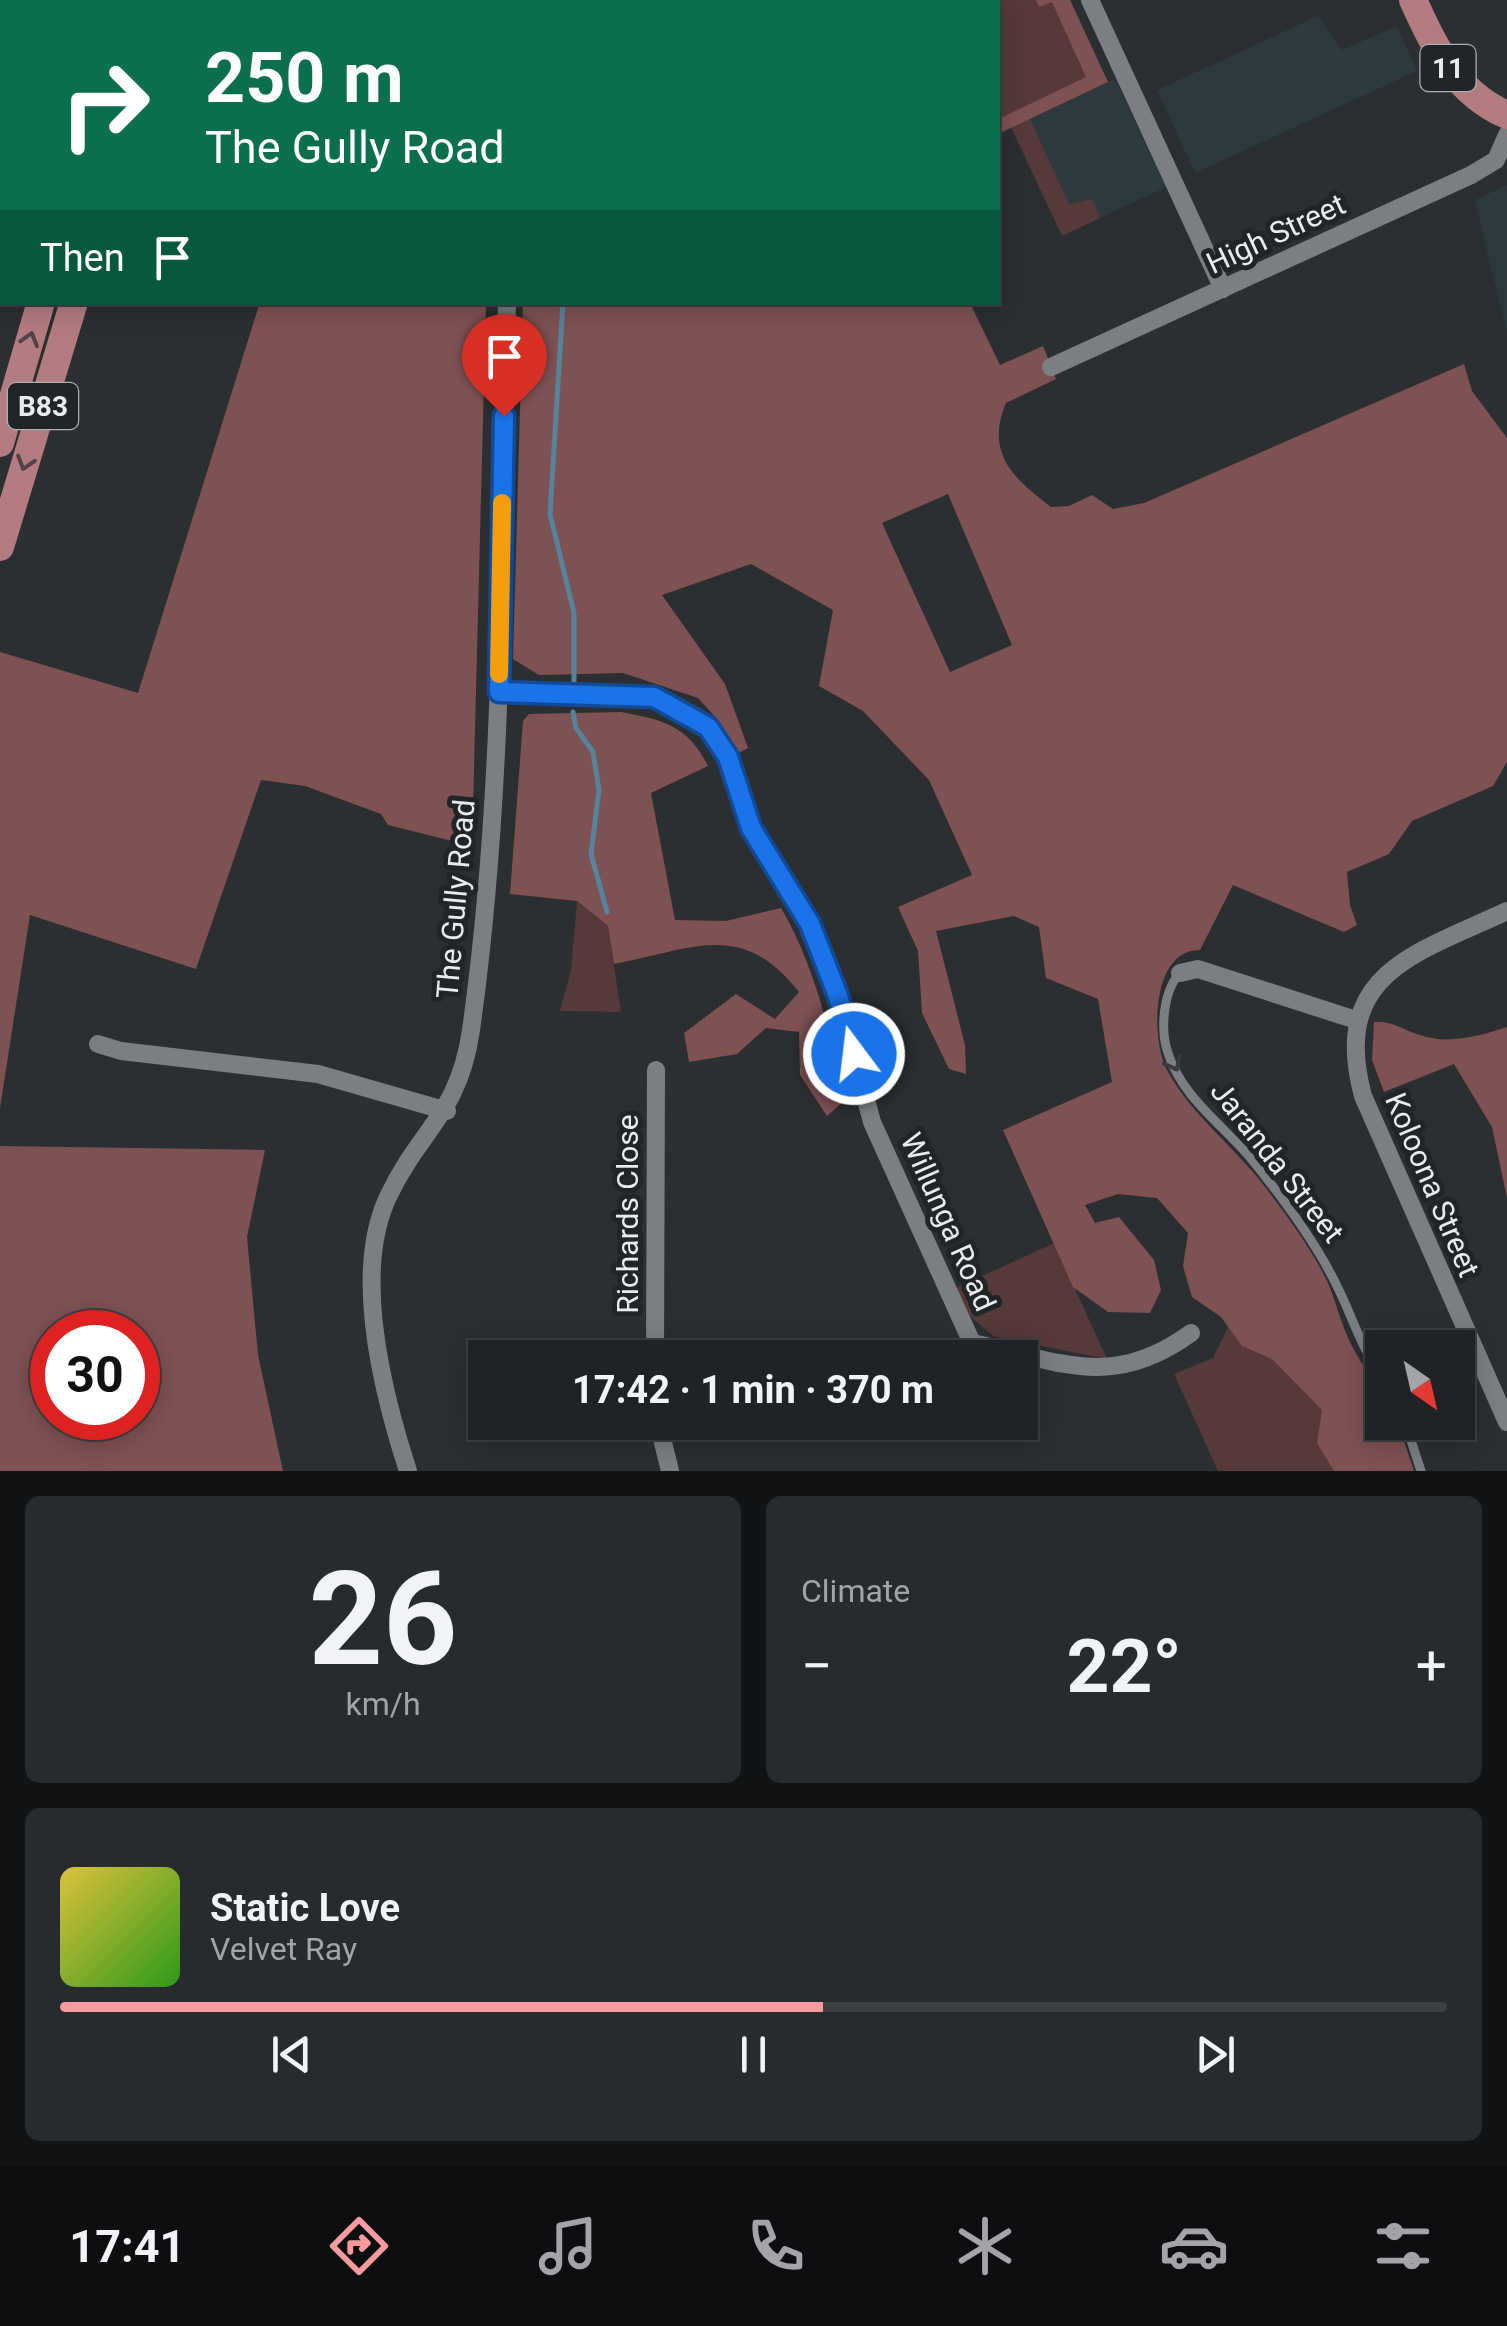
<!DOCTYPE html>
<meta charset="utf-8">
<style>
:root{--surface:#202325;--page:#282b2d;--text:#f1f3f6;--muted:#a2a4a7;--line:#3d4042;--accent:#f59b9f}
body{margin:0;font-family:Roboto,sans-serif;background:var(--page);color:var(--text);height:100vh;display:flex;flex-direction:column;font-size:38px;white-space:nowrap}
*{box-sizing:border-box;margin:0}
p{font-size:32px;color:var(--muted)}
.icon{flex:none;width:55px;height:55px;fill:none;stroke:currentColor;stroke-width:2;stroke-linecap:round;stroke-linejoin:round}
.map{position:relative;height:1471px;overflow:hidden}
.sheet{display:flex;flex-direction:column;gap:25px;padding:25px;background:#121314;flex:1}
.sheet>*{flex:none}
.hud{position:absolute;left:0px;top:0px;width:1000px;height:305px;box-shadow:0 5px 25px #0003,0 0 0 2px var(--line);background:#0b6e4f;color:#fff;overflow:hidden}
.needle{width:65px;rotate:146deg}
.controls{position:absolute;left:1365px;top:1330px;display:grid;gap:20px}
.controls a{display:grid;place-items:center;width:110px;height:110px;border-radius:0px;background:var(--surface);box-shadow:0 5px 25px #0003,0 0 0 2px var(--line);font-size:50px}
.speed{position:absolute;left:30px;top:1310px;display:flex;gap:20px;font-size:50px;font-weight:700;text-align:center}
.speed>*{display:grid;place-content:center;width:130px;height:130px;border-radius:50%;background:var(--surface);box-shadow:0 5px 25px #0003,0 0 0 2px var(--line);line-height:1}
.speed .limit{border:15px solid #d22;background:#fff;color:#111}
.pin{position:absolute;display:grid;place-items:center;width:85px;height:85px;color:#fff;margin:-102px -42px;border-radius:50% 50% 50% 0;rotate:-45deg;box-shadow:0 0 10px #0007}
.pin .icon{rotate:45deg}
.me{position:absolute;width:110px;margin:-55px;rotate:345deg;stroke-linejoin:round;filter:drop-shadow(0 0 8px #0008)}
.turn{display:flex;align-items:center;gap:35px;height:210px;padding:0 40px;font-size:45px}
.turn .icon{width:130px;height:130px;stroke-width:2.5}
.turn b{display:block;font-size:70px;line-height:85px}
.then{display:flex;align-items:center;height:95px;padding:0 40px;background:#0003;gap:20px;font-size:38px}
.big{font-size:75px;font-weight:700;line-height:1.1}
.sheet .widget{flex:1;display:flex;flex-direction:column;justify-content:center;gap:15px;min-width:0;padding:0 35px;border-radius:15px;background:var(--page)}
.sheet .dial{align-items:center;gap:0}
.dial b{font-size:130px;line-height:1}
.song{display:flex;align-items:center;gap:30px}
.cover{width:120px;height:120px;border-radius:15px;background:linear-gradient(135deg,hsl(50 70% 55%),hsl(110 70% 35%))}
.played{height:10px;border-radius:5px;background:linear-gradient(90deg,var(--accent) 55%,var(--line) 55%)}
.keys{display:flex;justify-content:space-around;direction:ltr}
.heat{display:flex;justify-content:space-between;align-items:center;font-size:55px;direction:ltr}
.sheet .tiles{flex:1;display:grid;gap:25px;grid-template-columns:1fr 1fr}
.widget:last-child{grid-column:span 2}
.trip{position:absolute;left:468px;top:1340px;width:570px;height:100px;border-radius:0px;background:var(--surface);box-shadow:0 5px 25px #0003,0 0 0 2px var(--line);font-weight:700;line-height:100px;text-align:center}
.dock{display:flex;height:160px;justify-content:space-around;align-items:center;background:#0d0e0f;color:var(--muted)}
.dock .icon{width:70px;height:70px}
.dock .selected{color:var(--accent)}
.dock b{font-size:45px;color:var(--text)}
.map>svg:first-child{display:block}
.built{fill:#2e393e}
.green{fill:#56393a}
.forest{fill:#7e5153;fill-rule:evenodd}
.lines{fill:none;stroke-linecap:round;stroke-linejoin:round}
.stream{stroke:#56849a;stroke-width:5}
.lane{stroke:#7b7f82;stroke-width:9}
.street{stroke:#7b7f82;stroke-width:18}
.primary{stroke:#b37c80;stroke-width:28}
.rail-casing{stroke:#9d9fa1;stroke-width:9}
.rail{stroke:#212527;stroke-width:5;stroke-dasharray:15;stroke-linecap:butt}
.oneway{stroke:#544346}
.oneway2{stroke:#383c3e}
.route-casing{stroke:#114b97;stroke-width:25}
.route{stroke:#1a73e8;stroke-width:18}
.slow{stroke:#f59e0b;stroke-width:18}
.labels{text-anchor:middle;stroke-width:10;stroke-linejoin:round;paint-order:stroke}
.shield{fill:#212527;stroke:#adb0b2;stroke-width:2.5}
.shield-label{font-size:28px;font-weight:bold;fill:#e9ebed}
.street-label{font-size:30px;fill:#e9ebed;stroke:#212527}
</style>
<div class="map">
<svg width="1507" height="1471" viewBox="0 0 1507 1471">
<rect width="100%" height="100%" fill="#2b2f31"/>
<path class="built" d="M1318,16L1342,50L1397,26L1417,71L1195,173L1157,90Z
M1115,79L1166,187L1062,236L1011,127Z
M1507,185V333L1475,200Z"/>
<path class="green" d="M685,0H1036L1040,6L1052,1L1087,77L998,119V2Z
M1030,119L1069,204L1092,199L1100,218L1062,236L1011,127Z
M577,901L608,926L621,1012L560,1011L571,970Z
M1054,1243L1107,1359L993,1336L969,1315L956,1288Z
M1242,1299L1367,1471H1218L1174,1374L1213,1358Z"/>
<path class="forest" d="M1036,0H1070L1108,82L998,134V119L1086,77L1052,2L1039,7Z
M260,302L486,303L472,846L388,825L381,814L305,786L261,780L196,969L30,915L0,1108V652L138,693Z
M523,303H970L1000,365L1043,346L1056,379L1006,403C985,453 1013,478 1051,507L1069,506L1092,495L1113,509L1144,503L1464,364L1472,391L1507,438V762L1493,786L1412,821L1389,854L1347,872L1350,905L1357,925L1344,932L1233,885L1200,950C1152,949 1150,1037 1167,1070C1191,1115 1235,1147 1265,1187C1287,1216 1313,1251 1328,1283C1337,1304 1342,1328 1353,1348C1372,1384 1382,1377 1382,1422L1398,1423L1414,1471H1334L1317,1443L1322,1410L1272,1359L1242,1346L1221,1317L1192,1297L1183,1266L1188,1233L1157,1198L1118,1194L1085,1205L1095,1223L1119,1217L1154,1260L1161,1290L1150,1313L1108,1312L1073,1287L1003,1130L1112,1082L1098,999L1046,978L1039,927L1014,916L936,931L965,1045L966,1074L949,1069L922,1013L918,951L898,907L972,875L929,780L863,711L819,686L833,610L751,564L662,595L725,684L748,748L736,754L717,719L698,698L623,673L539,675L513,659ZM948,494L1012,645L950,672L882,523Z
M621,712C664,720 688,726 708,766L651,793L675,920L726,921L781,908C816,967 829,1034 846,1099L827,1116L800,1075L799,1032L766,1028L737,1054L689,1062L684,1033L736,994L775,1019L799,992C742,919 693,949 614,964L608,926L577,901L510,894L523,721L529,714Z
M1374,1022C1394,1021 1401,1029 1420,1035C1447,1045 1480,1036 1507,1027V1198L1492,1127L1454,1064L1384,1092L1372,1060Z
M0,1146L265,1150L247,1237L258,1355L283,1471H0ZM52,1332H138V1418H52Z"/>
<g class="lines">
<path class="stream" d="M575,2V0
M563,302L550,514L574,613V681
M573,712L576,728L593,752L599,790L591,854L607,912"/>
<path class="lane" d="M1180,973C1163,991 1160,1030 1168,1053C1181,1095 1220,1123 1248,1155C1279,1193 1313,1238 1335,1282C1352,1315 1360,1346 1382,1377
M1405,1422L1421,1471"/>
<path class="street" d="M1090,0L1223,289
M526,2V0
M1051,367L1471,175L1496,160L1507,135
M499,692L654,697L708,727L729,757L751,828L810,924L838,995L872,1122L972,1343C1060,1361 1111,1391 1191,1333
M1507,911C1415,954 1330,973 1363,1096L1507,1422
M1180,973L1198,969L1356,1020
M98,1044L121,1051L318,1074L447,1111
M655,1358L656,1070
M940,1358L972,1343
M658,1422L670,1471
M408,1471C383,1394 352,1273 388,1197C420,1129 459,1114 471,1030C505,789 501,545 507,302"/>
<path class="primary" d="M1413,0C1435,48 1456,93 1507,115
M133,2L134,0
M168,2L169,0
M0,443L41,302
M0,547L74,302"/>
<g class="rail-casing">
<path id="rail" d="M8,2L9,0
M0,27L2,19
M0,60L2,53"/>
</g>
<use href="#rail" class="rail"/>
</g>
<defs><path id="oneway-chevron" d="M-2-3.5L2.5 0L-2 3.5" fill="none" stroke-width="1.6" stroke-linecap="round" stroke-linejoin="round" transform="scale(2.5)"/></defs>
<g class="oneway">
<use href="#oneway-chevron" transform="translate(30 339) rotate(-74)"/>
<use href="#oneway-chevron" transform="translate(25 463) rotate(107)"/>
</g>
<use class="oneway2" href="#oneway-chevron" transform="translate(1174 1064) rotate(63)"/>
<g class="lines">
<g class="route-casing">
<path id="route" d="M504,416L499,692L654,697L708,727L728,757L751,828L810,924L838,996L854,1054"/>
</g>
<use href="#route" class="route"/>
<path class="slow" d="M499,674L502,503"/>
</g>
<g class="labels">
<g class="shield">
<rect x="1420.5" y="45" width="55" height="46" rx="8"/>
<rect x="8" y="383" width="70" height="46" rx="8"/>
</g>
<g class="shield-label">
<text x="1448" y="78">11</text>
<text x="43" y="416">B83</text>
</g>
<g class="street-label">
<text transform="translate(1276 234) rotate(-25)" y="10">High Street</text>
<text transform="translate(456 899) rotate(-85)" y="10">The Gully Road</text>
<text transform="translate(1277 1162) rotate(52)" y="10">Jaranda Street</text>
<text transform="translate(1432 1185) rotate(67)" y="10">Koloona Street</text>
<text transform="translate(628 1214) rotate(-90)" y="10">Richards Close</text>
<text transform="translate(948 1222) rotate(66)" y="10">Willunga Road</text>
</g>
</g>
</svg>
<div class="controls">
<a><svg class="needle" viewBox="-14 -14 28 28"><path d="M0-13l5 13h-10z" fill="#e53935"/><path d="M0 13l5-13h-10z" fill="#a2a4a7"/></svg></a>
</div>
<div class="speed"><div class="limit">30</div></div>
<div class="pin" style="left:504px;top:416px;background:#d93025"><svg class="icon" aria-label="arrive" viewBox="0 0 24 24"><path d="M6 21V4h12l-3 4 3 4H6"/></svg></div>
<svg class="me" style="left:854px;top:1054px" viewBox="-20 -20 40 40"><circle r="17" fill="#1a73e8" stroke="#fff" stroke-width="3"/><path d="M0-11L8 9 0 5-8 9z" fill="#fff"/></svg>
<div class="trip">17:42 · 1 min · 370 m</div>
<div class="hud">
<div class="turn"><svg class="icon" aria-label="right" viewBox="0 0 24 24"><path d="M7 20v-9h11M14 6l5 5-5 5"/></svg><div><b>250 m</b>The Gully Road</div></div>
<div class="then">Then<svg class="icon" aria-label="arrive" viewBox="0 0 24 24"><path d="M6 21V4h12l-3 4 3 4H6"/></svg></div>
</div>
</div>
<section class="sheet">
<div class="tiles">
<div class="widget dial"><b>26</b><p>km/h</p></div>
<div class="widget"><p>Climate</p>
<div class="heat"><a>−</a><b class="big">22°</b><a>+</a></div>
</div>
<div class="widget">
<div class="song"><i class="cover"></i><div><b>Static Love</b><p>Velvet Ray</p></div></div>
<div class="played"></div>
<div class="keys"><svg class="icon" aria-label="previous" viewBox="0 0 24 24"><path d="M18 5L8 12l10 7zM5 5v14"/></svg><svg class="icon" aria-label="pause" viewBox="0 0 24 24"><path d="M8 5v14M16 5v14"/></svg><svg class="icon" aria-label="next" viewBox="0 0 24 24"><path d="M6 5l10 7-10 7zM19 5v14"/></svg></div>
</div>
</div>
</section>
<nav class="dock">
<b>17:41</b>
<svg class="icon selected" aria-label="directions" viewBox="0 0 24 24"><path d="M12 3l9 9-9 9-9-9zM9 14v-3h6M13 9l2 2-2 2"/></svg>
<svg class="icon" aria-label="music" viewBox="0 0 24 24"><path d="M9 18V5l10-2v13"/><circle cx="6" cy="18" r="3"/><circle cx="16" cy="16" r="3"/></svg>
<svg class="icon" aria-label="phone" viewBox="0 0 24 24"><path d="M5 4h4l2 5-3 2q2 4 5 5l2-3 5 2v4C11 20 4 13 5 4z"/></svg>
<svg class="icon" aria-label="climate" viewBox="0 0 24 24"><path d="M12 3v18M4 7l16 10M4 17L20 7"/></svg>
<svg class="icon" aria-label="car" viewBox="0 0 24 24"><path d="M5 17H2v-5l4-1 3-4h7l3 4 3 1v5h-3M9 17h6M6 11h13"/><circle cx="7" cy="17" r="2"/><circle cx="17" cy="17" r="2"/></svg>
<svg class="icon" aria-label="filters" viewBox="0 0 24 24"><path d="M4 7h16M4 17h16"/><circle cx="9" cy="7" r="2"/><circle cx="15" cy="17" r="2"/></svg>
</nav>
